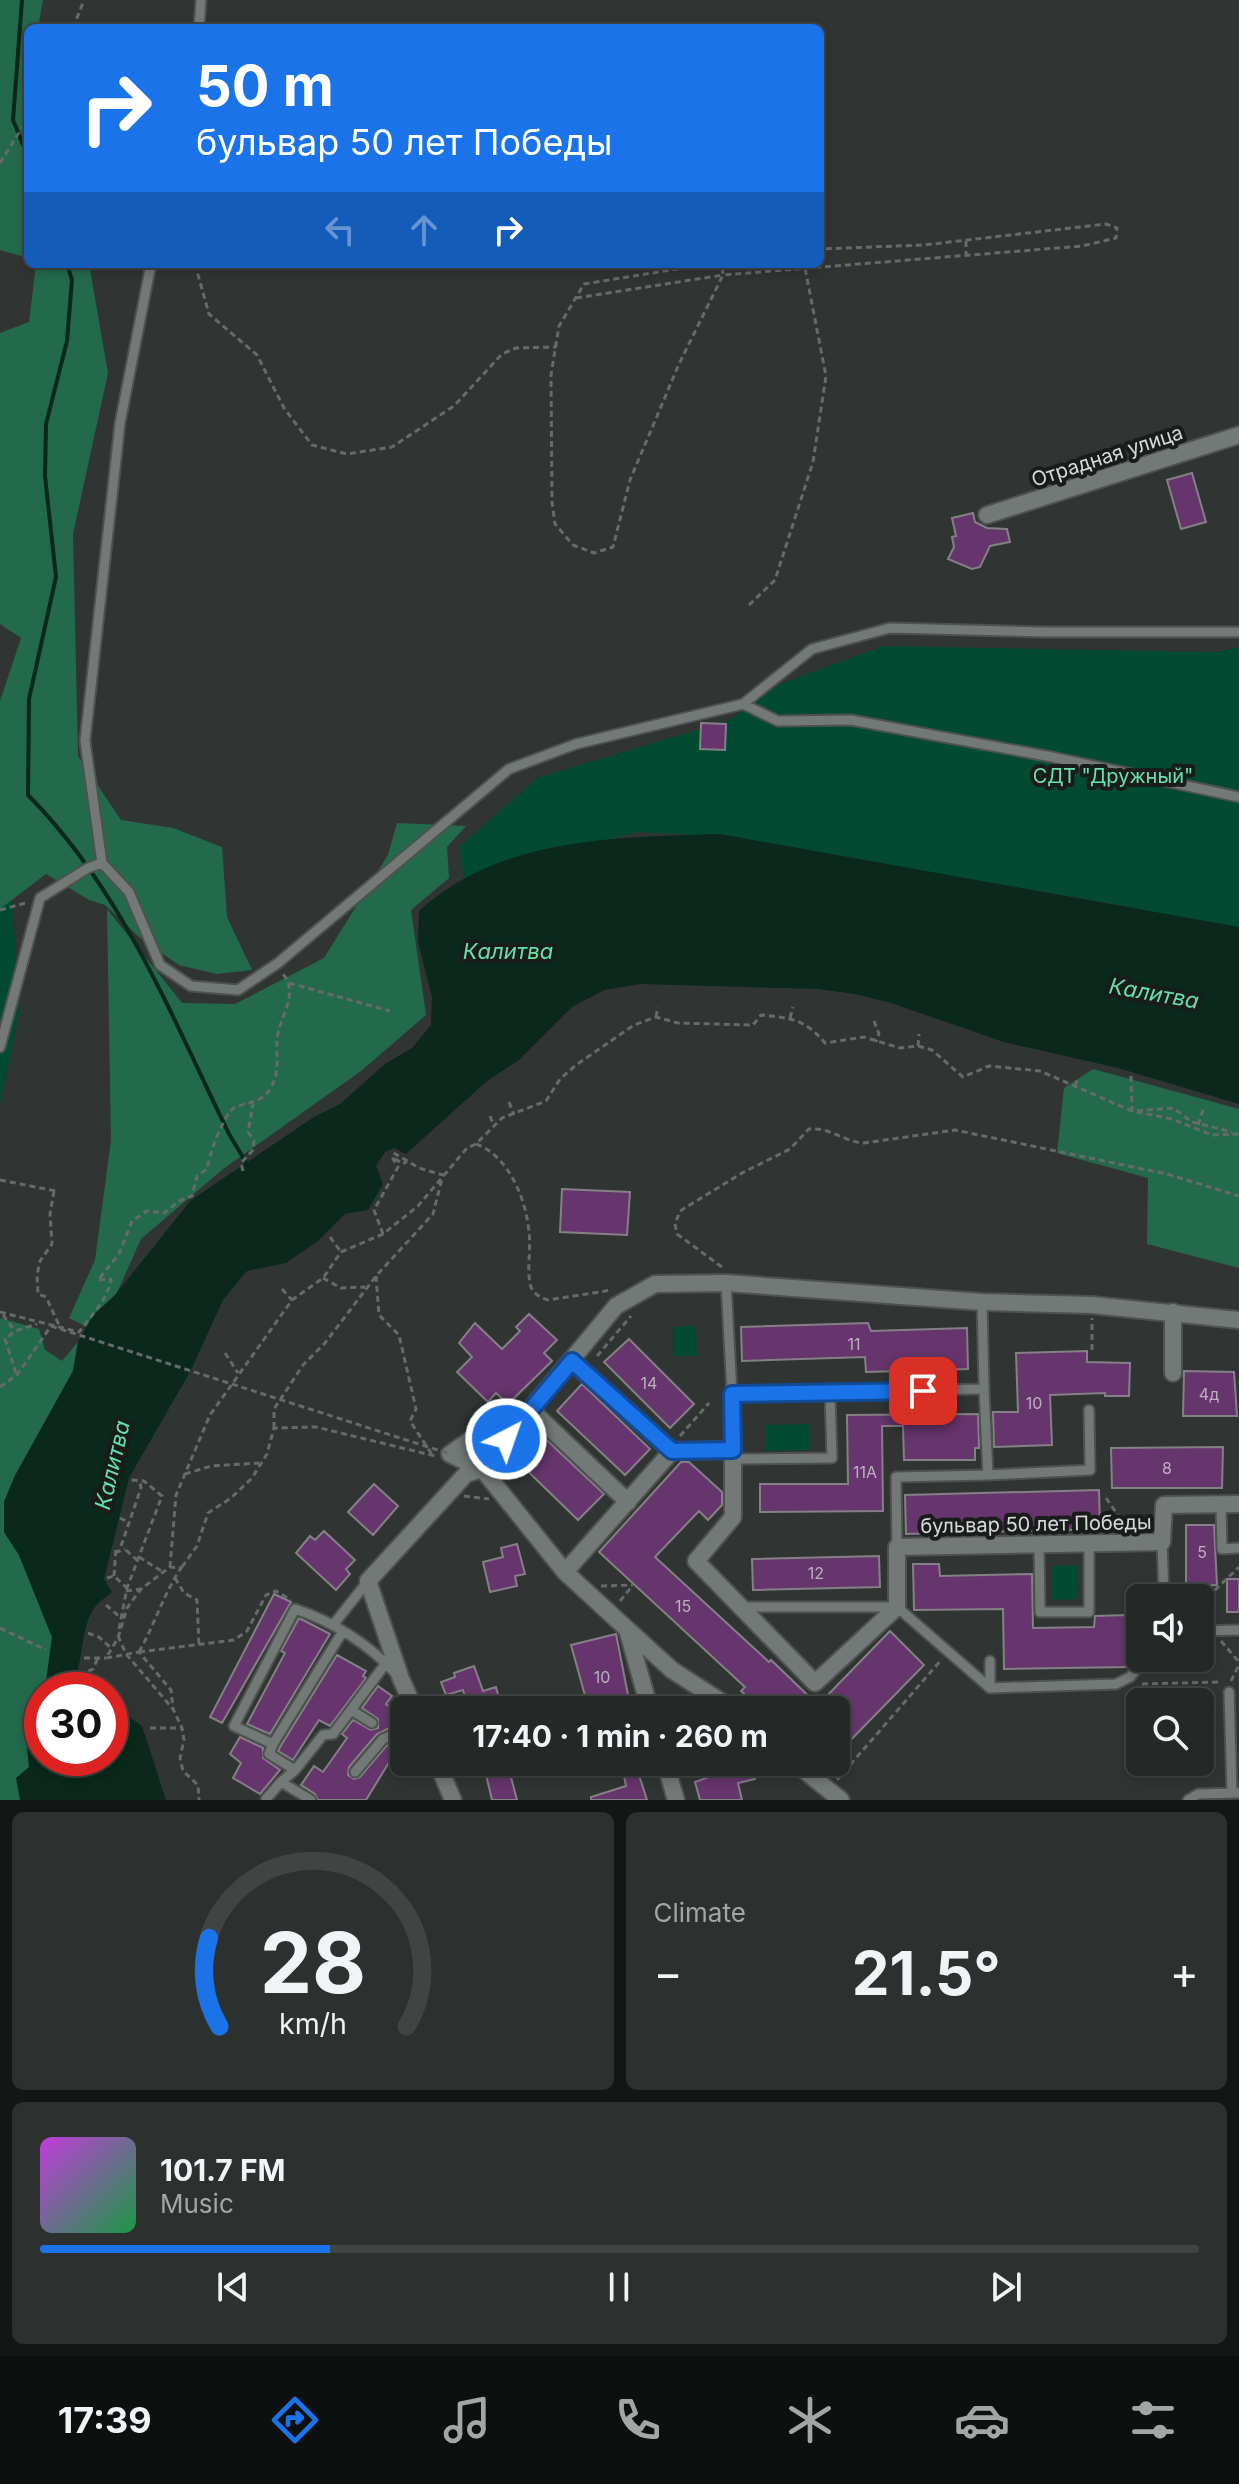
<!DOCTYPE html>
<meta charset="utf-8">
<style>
:root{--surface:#242826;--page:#2c302e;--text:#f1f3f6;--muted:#a3a6a7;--line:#414443;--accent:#1a73e8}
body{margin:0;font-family:Inter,sans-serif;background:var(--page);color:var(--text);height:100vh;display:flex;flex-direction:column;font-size:30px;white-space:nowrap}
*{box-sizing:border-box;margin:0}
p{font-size:26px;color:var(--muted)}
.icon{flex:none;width:44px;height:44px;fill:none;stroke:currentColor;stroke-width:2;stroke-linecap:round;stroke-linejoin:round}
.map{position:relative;height:1800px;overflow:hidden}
.panel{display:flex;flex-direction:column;gap:12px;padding:12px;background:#141615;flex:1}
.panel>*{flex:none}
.banner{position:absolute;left:24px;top:24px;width:800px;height:244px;border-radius:12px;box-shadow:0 4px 12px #0003,0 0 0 2px var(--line);background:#1a73e8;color:#fff;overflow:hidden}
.tools{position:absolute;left:1126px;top:1584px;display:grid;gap:16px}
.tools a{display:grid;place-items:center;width:88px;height:88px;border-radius:12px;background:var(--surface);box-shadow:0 4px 12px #0003,0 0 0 2px var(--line);font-size:40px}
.speed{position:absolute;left:24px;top:1672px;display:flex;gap:16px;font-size:40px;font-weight:700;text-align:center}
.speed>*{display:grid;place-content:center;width:104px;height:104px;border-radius:50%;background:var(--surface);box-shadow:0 4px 12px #0003,0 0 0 2px var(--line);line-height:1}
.speed .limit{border:12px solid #d22;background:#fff;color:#111}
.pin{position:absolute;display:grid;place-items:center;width:68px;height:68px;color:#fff;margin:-34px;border-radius:16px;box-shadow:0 4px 12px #0006}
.me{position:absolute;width:88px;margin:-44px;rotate:41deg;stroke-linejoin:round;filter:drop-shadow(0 0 6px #0008)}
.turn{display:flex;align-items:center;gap:28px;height:168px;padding:0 40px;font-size:36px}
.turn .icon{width:104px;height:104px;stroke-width:2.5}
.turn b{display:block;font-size:56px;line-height:68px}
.lanes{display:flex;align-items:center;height:76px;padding:0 40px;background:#0003;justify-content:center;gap:40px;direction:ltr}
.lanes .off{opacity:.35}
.big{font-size:60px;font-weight:700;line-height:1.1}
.panel .widget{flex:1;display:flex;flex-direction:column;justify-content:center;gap:12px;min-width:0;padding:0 28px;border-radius:12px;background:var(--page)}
.panel .dial{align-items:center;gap:0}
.dial svg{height:208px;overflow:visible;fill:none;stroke:var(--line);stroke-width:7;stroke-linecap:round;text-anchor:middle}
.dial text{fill:var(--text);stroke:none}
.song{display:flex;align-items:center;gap:24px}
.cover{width:96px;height:96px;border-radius:12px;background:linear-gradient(135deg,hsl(290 70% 55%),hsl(140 70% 35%))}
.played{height:8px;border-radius:4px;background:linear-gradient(90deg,var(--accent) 25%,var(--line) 25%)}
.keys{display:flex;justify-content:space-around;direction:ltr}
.heat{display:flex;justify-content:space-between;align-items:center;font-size:44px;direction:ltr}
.panel .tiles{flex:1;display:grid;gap:12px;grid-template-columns:1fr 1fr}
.widget:last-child{grid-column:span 2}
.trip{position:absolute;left:390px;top:1696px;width:460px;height:80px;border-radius:12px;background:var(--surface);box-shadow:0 4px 12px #0003,0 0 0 2px var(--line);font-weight:700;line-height:80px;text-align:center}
.menu{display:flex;height:128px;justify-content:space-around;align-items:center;background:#0e100f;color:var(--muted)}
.menu .icon{width:56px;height:56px}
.menu .on{color:var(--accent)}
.menu b{font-size:36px;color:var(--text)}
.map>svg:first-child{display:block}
.green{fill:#024b32}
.forest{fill:#236a4d}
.water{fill:#0a281b}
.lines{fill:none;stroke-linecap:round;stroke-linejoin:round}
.stream{stroke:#0a281b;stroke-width:4}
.building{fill:#66356d;stroke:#848085;stroke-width:2}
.lane-casing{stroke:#4d524f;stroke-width:13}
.street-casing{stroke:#4d524f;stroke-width:20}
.path{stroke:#666b69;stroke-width:3;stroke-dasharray:6 4;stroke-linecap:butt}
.lane{stroke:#737976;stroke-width:9}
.street{stroke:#737976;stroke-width:16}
.path-bridge{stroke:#666b69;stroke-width:3;stroke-dasharray:6 4;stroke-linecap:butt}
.route-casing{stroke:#114b97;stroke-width:20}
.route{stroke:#1a73e8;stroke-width:14}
.labels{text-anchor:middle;stroke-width:8;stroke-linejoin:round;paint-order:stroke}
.number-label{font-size:16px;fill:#bbb1bd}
.street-label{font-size:20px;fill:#d7dad8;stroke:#1a1c1b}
.park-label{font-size:20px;fill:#66e3ac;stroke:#1a1c1b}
.water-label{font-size:22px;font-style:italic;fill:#64e1aa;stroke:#1a1c1b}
</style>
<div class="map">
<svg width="1239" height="1800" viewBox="0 0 1239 1800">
<rect width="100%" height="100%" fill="#303533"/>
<path class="green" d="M883,646L1218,652L1239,647V937L1114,904L718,836L638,832L509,864L465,888L459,847L537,778L730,720L772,687Z
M0,737L20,1009L0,1104Z
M696,1326L697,1356H673V1327Z
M810,1424V1450L765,1451V1425Z
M1077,1565L1078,1599L1051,1600V1566Z"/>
<path class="forest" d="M0,0H43L38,28H28V258L0,250Z
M36,264H89L108,373L73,534L78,756L121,820L173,828L222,847L227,917L252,970L217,974L179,965L139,937L105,905L89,900L46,874L0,909V701L21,638L0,624V333L29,322Z
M397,823L466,826L447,847L449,878L411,910L426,1015L361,1071L223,1169L141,1239L99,1333L69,1318L95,1260L111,1140L107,909L182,1003L235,1004L324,958L388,855Z
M1093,1069L1239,1109V1268L1147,1244L1148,1178L1057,1153L1064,1088Z
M0,1318L39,1329L45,1350L62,1361L78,1342L73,1371L15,1475L4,1502V1532L19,1555L52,1637L45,1690H42V1708L27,1746L29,1767L20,1800H0Z"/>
<path class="water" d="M720,834L1239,927V1104L1118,1068L1004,1042L891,1003L855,994L818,989L641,984L604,990L572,1007L519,1060L487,1081L406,1154L394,1148L385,1152L376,1166L383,1184L368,1210L345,1214L318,1241L286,1263L247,1271L223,1300L191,1370L129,1478L104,1579L112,1592C106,1597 97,1603 93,1610C80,1631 84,1660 73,1684L75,1690H45L52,1637L19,1555L4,1532V1502L15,1476L73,1371L78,1342L93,1315L115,1295L191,1200L314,1117L340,1104L385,1064L412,1048L431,1025L432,997L418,942L419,911C500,837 617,837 720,834Z
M42,1708V1758H110V1732L124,1713L142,1726L166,1800H20L16,1778L29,1767L27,1746Z"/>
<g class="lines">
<path class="stream" d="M22,0L13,120L28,157
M67,264L72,280L67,341L46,424L45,476L56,577L29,699L28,795C122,890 171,1015 229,1134L247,1164"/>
</g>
<path class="building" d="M1192,473L1206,522L1181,529L1167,480Z
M973,513L975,522L987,528L1007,529L1010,542L990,546L980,567L972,569L948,559L954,547L952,537L956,536L952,518Z
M701,723L726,724L725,750L700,749Z
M562,1189L630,1192L627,1235L560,1232Z
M529,1314L557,1340L544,1353L552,1361L508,1404L496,1393L488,1402L457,1372L472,1357L459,1343L475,1323L502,1349L520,1331L516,1327Z
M868,1323L871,1331L967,1328L968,1369L866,1372L865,1357L742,1361L741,1327Z
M629,1339L694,1404L670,1428L604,1362Z
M1087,1351V1362L1130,1363L1129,1396H1105V1393L1050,1395L1052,1445L994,1447L993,1412H1018L1016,1353Z
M1184,1371L1234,1372L1237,1416H1183Z
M582,1384L650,1449L625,1475L557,1411Z
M978,1414L979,1448H975V1460H904L903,1426H882L883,1511L760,1512V1484H848L847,1415Z
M536,1430L604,1494L578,1520L512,1456Z
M1223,1447L1222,1488H1112L1111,1448Z
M681,1462H689L722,1492V1505L708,1520L699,1511L655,1557L769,1662L771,1660L818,1705L890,1631L924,1665L836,1755V1710H761L741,1691L745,1687L599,1552Z
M374,1484L398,1506L373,1535L348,1512Z
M1099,1490L1100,1529L906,1534L905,1495Z
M1186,1525H1214L1217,1585L1186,1586Z
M324,1531L355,1560L346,1569L350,1574L336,1590L296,1553L310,1536L315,1540Z
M517,1544L525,1574L515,1576L517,1586L490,1592L483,1562L503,1557L501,1548Z
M879,1556L880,1587L753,1590L752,1559Z
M913,1564H939L940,1576L1032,1574L1033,1628L1094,1627L1095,1616L1127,1615L1128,1667L1004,1669L1003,1609L914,1610Z
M1227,1579H1239V1612H1227Z
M274,1594L291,1602L222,1723L210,1717Z
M299,1618L330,1634L270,1734L247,1724L285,1653L281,1651Z
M616,1634L631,1710H589L571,1645Z
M337,1655L366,1671L363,1676L366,1678L330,1726L319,1720L293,1760L278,1751L280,1747Z
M474,1666L483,1691L496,1687L502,1710H469L463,1690L446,1695L441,1682L455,1677L454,1673Z
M378,1686L392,1696L386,1704L404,1718L400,1723L377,1734L349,1767L348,1775L354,1779L360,1777L387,1745L396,1751L366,1800H318L315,1794L301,1785L314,1766L323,1772L347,1738L342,1734L353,1720L371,1730L378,1728V1719L362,1708Z
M240,1737L263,1748V1758L280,1770L260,1794L233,1778L241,1763L230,1754Z
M483,1762H507L517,1800H492Z
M621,1762H654L656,1771L639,1775L647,1800H591V1797L626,1786Z
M751,1762L755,1779L738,1783L742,1800H700L695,1782Z"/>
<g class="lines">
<g class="lane-casing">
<path id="lane" d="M199,28L201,0
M743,704L778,721L851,720L1052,757L1239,797
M102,863L85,741L120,423L151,264
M0,1047L40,898L88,868L102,863L129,892L160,965L191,986L238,990L278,963L509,769L576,744L743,704L812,649L890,628L1045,632H1239
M726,1283L732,1394
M982,1302L984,1389
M733,1450L732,1394L984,1389L988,1475L896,1477L897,1547
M733,1459L832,1458L830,1394
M988,1475L1090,1470L1089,1410
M1221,1504L1222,1549L1239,1548
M1162,1542L1164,1598
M1039,1545L1040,1612H1089V1544
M743,1607H897L990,1688L1116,1684L1130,1677L1146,1658
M333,1625L368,1581
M1200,1631L1239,1630
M990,1661V1688
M386,1663L333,1734L323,1735L295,1770L269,1754L273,1744L234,1726L295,1609C332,1621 369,1644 396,1674
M1229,1692L1232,1793
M351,1710L372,1723
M273,1744L343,1631
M295,1770L281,1782L311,1800
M355,1772L383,1739L404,1730
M266,1799L281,1782
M1188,1800L1198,1794L1239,1793"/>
</g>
<g class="street-casing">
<path id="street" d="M987,515L1239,435
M572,1361L672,1451
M1173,1373V1312
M531,1410L628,1502
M450,1454L473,1438L506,1439L616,1306L655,1284L726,1283L982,1302L1092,1305L1239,1320
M450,1454L483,1470L565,1572L627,1629L672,1670L734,1710
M565,1572L672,1451L733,1450V1517L696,1561L815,1683L897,1607V1547L1162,1542L1164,1505L1239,1504
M627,1629L650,1710
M415,1710L401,1679L368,1581L466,1474C487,1469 497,1459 506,1439
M437,1762L453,1800
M665,1762L676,1800
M794,1762L841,1800"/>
</g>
<path class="path" d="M73,28L84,0
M0,163L28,118
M966,241V256
M195,264L209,314L257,355L284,408L312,445L347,454L392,447L454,406L502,354L516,348L556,347
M708,264L584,284L559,326L551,375L552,502L555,524L573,545L594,553L613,547L630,480L679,364L723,275L1082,246L1116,238L1117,228L1106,224L924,245L820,249
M576,298L723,275L722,264
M749,605L775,580L813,462L826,376L805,268
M0,910L29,902
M289,983L390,1011
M656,1017L658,1007
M790,1018L793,1007
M874,1021L879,1034L876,1042
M918,1046L919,1034
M1131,1076L1132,1111L1173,1108L1192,1122L1232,1132
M1075,1086L1078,1078
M509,1102L514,1115
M490,1116L494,1126
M1198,1125L1204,1107
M476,1144C509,1156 526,1199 529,1232C531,1249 527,1267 530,1284C532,1293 539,1297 548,1300L612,1290
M243,1171L241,1163L253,1150L254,1141L248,1132L253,1104
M0,1180L56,1191
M54,1191L50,1214L52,1244L40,1261L37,1275L38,1294L46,1297L59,1325
M383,1234L374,1210L398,1167L392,1157L403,1164L407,1161
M330,1237L341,1252
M722,1267L677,1234L675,1224L680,1211L742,1173L790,1149L809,1129C830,1127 844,1142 864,1143L955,1130L1167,1174L1239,1196
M376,1276L379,1315L399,1335L416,1409L410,1421L433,1456
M323,1278L341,1288L365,1287
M282,1289L292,1300
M0,1312L79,1332C91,1316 108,1299 111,1279L98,1280L119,1254L132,1221L147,1211L164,1213L181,1200L192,1196L197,1176L207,1169C208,1158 224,1113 234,1108C245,1102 258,1104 267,1093C281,1077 276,1057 277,1039C279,1018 300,993 283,974
M3,1315L15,1331
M1092,1350V1318
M225,1353L238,1373
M597,1356L631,1316
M16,1373L5,1339L15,1331L37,1324
M0,1387L17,1375L51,1326
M274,1428V1409L303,1365L325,1343L376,1276L433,1214L443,1175L419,1168L392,1152
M680,1436L709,1403
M185,1474L211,1466L259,1463
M464,1496L489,1499
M1106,1498L1127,1528
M120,1518L130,1523
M121,1546L141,1488L140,1482
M126,1550L138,1561
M139,1557L163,1572
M170,1567L176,1495L210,1415L292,1300L323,1278L341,1252L383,1234L418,1206L467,1148L476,1144L502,1118L546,1101L560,1079L576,1065L634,1025L656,1017L678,1023L753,1025L761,1015C791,1018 805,1019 825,1043L864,1037L900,1048L918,1046L932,1050L963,1077L989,1066L1040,1071L1132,1111L1172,1119L1212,1135L1239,1134
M182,1567L197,1546L208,1513L231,1498L252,1478L267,1454L274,1428L316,1427L435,1456
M114,1576L116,1548L117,1552L125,1549
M107,1578L114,1576L127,1588
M175,1578L184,1593L197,1600L199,1645
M601,1586L633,1585
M126,1591L141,1589
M620,1601L633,1585
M106,1605L121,1618
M1213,1620L1214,1591L1239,1567
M0,1628L46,1650
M119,1629L127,1588L162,1496L144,1481L131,1480
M88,1633L99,1637L111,1648
M118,1636L126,1654L173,1709
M1221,1641L1239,1662
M139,1652C155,1624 163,1595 181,1568L170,1567L141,1589L127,1608L118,1638L106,1658L139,1652L171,1690L173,1709L182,1728L184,1740L180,1758L183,1771L198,1785L199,1800
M139,1652L234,1640L247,1631L266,1595L276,1591L291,1600
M84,1658H106
M79,1675L93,1669L98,1658
M1231,1681L1239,1665
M1142,1684L1222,1682
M150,1728H182
M837,1780L942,1659"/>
<use href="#lane" class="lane"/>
<use href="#street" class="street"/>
<path class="path-bridge" d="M51,1326L450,1454"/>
</g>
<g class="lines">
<g class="route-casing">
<path id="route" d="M506,1439L572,1361L672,1451L733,1450L732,1394L923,1391"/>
</g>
<use href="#route" class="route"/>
</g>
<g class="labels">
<g class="number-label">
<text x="854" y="1350">11</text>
<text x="649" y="1389">14</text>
<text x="1209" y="1400">4д</text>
<text x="1034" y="1409">10</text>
<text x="1167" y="1474">8</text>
<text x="865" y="1478">11А</text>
<text x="1202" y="1558">5</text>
<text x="816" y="1579">12</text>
<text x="683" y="1612">15</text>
<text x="602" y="1683">10</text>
</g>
<g class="street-label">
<text transform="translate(1107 456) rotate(-18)" y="7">Отрадная улица</text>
<text transform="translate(1036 1524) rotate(-1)" y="7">бульвар 50 лет Победы</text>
</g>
<g class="park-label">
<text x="1113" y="783">СДТ "Дружный"</text>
</g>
<g class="water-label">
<text x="508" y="959">Калитва</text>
<text transform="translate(1154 993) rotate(10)" y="8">Калитва</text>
<text transform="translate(112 1465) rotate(-77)" y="8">Калитва</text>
</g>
</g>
</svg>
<div class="tools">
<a><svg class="icon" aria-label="sound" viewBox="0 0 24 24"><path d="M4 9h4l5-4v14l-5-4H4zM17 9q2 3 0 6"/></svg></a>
<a><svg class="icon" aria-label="search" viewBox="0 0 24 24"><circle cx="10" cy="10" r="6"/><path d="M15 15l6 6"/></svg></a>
</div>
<div class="speed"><div class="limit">30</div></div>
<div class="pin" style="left:923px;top:1391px;background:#d93025"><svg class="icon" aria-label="arrive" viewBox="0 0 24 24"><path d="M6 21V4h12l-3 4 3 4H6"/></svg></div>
<svg class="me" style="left:506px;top:1439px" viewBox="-20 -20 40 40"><circle r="17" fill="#1a73e8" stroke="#fff" stroke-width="3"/><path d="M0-11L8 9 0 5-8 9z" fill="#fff"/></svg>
<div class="trip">17:40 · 1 min · 260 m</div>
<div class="banner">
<div class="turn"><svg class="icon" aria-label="right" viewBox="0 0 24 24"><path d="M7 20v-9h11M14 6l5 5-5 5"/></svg><div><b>50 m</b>бульвар 50 лет Победы</div></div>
<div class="lanes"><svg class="icon off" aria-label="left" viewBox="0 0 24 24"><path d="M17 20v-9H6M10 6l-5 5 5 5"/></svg><svg class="icon off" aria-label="ahead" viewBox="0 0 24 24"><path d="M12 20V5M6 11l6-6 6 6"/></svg><svg class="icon" aria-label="right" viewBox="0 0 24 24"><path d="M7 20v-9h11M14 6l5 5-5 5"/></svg></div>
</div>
</div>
<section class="panel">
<div class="tiles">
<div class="widget dial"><svg viewBox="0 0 100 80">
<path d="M14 69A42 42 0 1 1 86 69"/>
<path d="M14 69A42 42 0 0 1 10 35" stroke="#1a73e8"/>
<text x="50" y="56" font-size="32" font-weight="700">28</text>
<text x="50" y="72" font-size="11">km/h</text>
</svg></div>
<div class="widget"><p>Climate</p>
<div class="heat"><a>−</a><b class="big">21.5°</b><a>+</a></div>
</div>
<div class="widget">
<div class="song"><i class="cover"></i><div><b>101.7 FM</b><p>Music</p></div></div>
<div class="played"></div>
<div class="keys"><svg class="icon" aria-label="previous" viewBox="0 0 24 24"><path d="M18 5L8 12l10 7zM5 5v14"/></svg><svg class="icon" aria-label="pause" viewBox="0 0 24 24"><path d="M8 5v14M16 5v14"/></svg><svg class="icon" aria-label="next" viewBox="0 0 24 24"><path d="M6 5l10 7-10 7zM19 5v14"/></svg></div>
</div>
</div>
</section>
<nav class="menu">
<b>17:39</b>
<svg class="icon on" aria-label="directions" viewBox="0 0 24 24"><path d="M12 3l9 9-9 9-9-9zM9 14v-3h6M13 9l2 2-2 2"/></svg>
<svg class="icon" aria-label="music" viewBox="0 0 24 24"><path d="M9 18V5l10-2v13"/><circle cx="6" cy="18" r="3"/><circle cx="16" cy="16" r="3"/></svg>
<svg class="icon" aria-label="phone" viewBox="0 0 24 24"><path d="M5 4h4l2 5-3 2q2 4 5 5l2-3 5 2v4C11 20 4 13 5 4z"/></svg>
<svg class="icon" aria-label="climate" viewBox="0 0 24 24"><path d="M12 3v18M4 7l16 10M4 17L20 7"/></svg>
<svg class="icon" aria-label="car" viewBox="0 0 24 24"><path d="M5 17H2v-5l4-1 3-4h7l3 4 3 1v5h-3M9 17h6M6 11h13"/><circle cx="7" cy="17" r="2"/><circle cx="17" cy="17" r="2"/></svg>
<svg class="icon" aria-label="filters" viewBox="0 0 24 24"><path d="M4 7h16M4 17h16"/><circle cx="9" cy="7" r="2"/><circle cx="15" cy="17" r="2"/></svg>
</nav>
